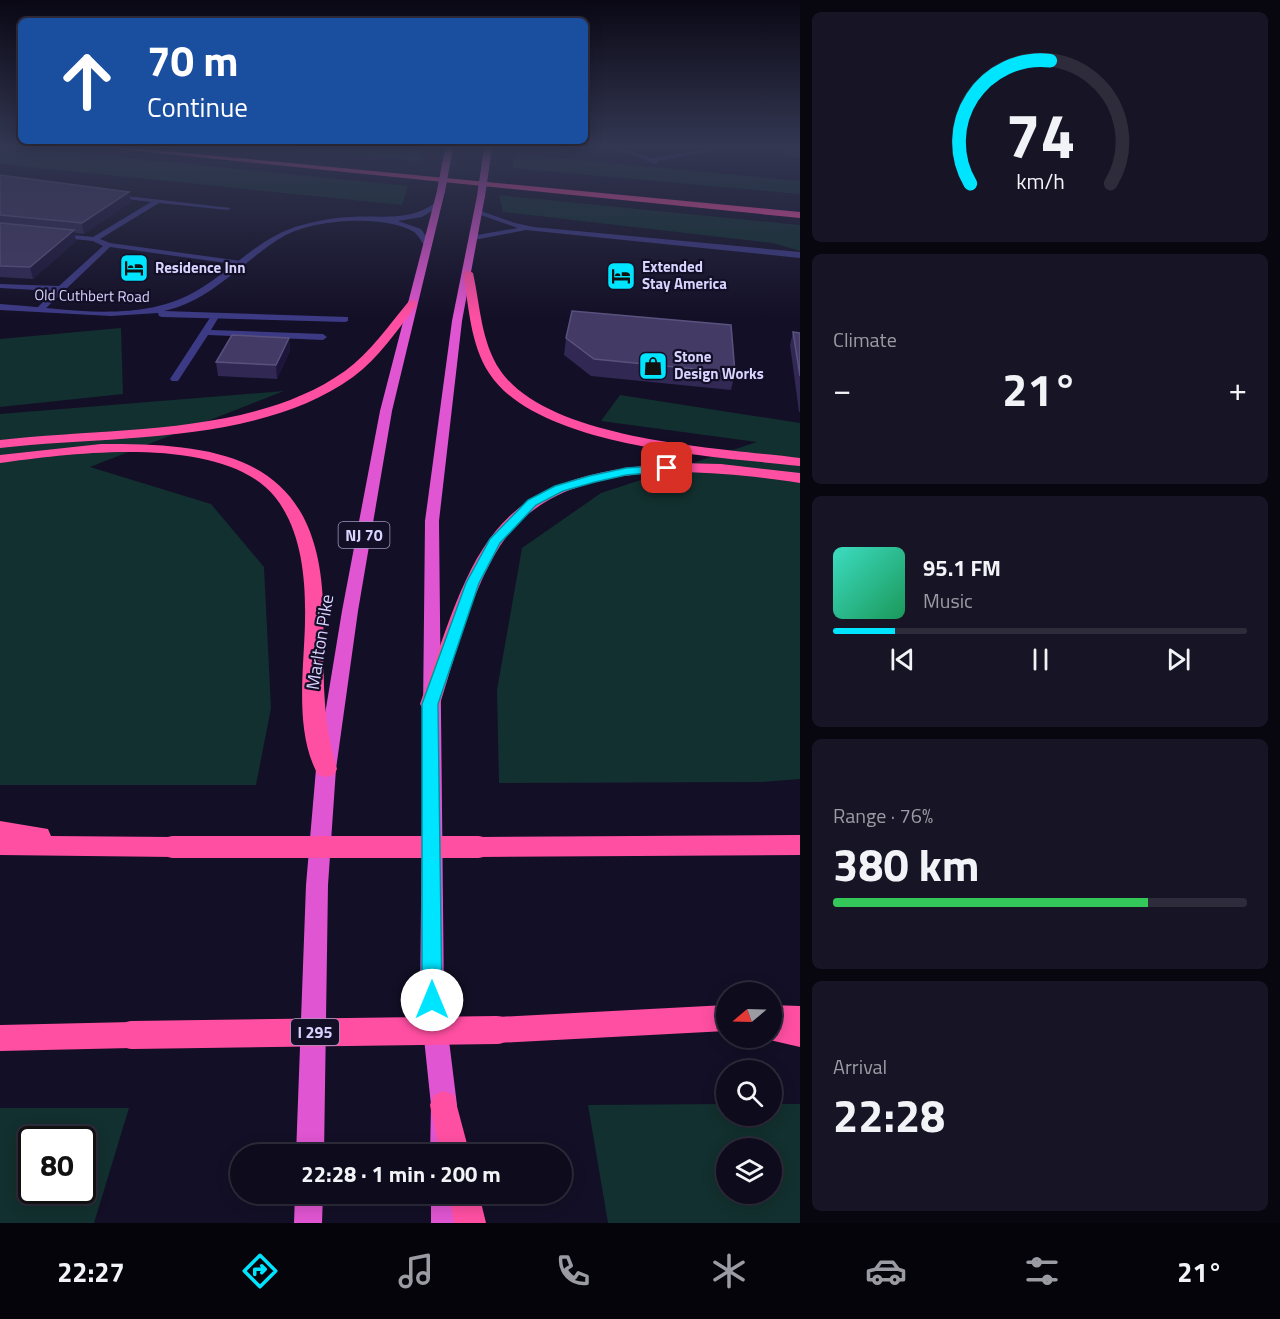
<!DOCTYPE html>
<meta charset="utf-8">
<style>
:root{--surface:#0e0b1c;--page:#171425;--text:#f1f3f6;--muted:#9b9ba3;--line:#2e2b3b;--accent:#00e5ff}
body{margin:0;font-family:"Titillium Web",sans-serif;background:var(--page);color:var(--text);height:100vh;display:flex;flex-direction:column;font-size:22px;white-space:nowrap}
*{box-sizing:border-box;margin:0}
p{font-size:20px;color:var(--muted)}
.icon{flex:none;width:33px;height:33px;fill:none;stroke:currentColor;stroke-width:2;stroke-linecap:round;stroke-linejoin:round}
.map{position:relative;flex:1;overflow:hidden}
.sheet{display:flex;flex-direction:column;gap:12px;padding:12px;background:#08060f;width:480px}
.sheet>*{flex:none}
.top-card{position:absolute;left:18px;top:18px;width:570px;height:126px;border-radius:9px;box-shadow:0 3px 15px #0003,0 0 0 2px var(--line);background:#1a4fa0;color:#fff;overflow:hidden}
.needle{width:39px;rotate:251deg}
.buttons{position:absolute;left:716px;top:982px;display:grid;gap:12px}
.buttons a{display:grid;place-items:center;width:66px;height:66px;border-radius:50%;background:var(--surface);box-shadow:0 3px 15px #0003,0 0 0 2px var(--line);font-size:30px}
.speed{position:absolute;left:18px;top:1126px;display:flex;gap:12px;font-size:30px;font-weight:700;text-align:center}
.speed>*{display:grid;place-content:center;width:78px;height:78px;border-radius:50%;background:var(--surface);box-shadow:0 3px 15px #0003,0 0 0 2px var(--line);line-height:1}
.speed .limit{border:3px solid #111;border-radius:9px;background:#fff;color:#111}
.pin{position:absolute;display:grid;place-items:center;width:51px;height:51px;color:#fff;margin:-26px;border-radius:12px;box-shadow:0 3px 9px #0006}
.me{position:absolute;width:66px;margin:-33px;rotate:0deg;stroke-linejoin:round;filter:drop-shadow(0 0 4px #0008)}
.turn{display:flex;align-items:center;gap:21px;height:126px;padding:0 30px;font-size:27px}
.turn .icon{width:78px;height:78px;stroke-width:2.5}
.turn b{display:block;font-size:42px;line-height:51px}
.big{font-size:45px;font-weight:700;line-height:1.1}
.sheet .tile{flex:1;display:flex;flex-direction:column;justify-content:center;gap:9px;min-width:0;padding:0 21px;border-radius:9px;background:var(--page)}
.sheet .dial{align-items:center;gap:0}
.dial svg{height:156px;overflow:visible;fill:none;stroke:var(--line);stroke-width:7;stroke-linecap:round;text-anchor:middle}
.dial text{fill:var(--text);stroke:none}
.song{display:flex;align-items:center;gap:18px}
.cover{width:72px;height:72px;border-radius:9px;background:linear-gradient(135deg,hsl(170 70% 55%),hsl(150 70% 35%))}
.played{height:6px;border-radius:3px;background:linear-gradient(90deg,var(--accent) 15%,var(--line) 15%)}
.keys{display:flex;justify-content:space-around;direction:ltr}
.heat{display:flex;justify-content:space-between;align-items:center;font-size:33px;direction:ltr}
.charge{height:9px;border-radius:4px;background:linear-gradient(90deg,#34c759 76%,var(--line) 0)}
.trip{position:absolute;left:230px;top:1144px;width:342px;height:60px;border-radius:30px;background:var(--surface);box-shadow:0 3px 15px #0003,0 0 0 2px var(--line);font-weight:700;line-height:60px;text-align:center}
.menu{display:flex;height:96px;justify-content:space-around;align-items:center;background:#06040b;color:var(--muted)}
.menu .icon{width:42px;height:42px}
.menu .selected{color:var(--accent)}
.menu b{font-size:27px;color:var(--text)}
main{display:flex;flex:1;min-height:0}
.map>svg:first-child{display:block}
.green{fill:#12302f;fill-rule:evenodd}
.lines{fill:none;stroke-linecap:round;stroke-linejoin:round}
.service{fill:#3d3a85;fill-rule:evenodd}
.minor{fill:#3d3a85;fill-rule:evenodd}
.tertiary{fill:#3d3a85;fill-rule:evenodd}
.trunk{fill:#e055d1;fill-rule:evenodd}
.motorway{fill:#ff4fa3;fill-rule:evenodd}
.trunk-bridge{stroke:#e055d1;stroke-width:8}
.motorway-bridge-far1{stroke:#ff4fa3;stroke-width:22}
.motorway-bridge{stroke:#ff4fa3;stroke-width:28}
.wall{fill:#312854}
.shaded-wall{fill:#1d163a}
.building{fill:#433a66;stroke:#5a527e;stroke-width:1.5}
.route{fill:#00e5ff;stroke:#0095a6;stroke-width:1.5}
.labels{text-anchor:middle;stroke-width:4.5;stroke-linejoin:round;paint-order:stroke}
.far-poi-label{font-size:15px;font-weight:bold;fill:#d9d4ff;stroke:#130f26;text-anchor:start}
.far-street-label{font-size:15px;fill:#d9d4ff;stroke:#130f26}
.shield{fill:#130f26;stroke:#9e99be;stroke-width:1.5}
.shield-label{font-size:16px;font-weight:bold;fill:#d9d4ff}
.street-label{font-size:18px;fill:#d9d4ff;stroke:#130f26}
</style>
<main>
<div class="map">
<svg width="800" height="1223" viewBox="0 0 800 1223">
<rect width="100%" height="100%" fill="#130f26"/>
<path class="green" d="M0,147L38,149L408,186L402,205L0,164Z
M271,147H423L419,161Z
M514,154L800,181V194L513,168Z
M499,195L800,225V251L773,243L503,212Z
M121,328L123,394L0,407V339Z
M284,391L90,467L211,504L264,567L271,708L256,785H0V414Z
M620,395L800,423V779L761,782L499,783L497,690L522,548L601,493L757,442L601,421Z
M726,1104V1116H771V1104H800V1223H608L588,1105ZM726,1149H771V1194H726Z
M0,1108H129L94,1223H0ZM32,1140H82V1191H32Z"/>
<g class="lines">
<path class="service" d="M611,147H619L651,158L709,149L712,151L658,161L659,162L656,164Z
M726,147H741L724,150Z
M109,194L231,208L228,210L159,203L100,239L110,243L241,261L245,263L241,265L110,247L43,311L36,309L54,291L0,288V284L59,286L103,246L93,241L54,237V233L93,237L151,202L111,197Z
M213,313L220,315L211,330L323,334L327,337L323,340L208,335L178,381H172L170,379Z"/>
<path class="minor" d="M475,209L515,223L534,227L800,252V258L526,230L474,240L470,238L471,236L518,228L475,213Z"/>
<path class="tertiary" d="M435,203L442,205L422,217L398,221L421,229L432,245L431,247H425C422,242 418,235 414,232C385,214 314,219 284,236C243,260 213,300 164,311L348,317V321L345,322L162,317L159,316L158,313L111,316L0,310V304C64,308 140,325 198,290C232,270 262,235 302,225C318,221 335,217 351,217C381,215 409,222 435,203Z"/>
<path class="trunk" d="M446,147H454L450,164L446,166L442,164Z
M484,147H492L489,169L485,171L481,169Z
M441,189L445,191L392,411L358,611L336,769L328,885L324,1155H296L306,885L316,769L342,611L380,411L437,191Z
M481,194L485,196L462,321L439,521L444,1000L457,1105L458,1155H430L431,1105L420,1000L425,521L452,321L477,196Z
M295,1194H323L322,1223H294Z
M431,1194H459V1223H431Z"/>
<path class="motorway" d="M97,147H123L800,212V218Z
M468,270L473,273C480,304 481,342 500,370C548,441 721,448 800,458V466C719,457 537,448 489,373C470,344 469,306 463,273Z
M413,300L417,301V305C397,330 379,358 353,377C259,445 112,435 0,448V440C109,427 252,437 345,371C370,353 389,325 409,301Z
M101,444C222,443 317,457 323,602C325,659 319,713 337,769L334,775L326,777L318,775C294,730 304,671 305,622C306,580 302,531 275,497C223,433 72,453 0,463V455Z
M678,463L721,464L800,473V483C706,469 559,453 500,546C470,594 457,651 440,704L437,709H423L420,704C476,543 488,474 678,463Z
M0,821L48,829L51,836L173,837L181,840L185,847L181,854L173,857L0,855Z
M800,835V855L478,857L470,854L466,847L470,840L478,837Z
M726,1005V1031L497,1043L487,1039L483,1030L487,1021L497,1017Z
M771,1005L800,1006V1047L761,1038H771Z
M132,1022L142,1026L146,1035L142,1044L132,1048L0,1051V1025Z
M444,1091L454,1095L470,1155H440L430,1105L434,1095Z
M449,1194H479L486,1223H454Z"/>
<path class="trunk-bridge" d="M441,191L446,164
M481,196L485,169"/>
<path class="motorway-bridge-far1" d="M173,847H478"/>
<path class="motorway-bridge" d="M132,1035L497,1030"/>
</g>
<path class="wall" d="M784,147H800V158L783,156Z
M0,175L131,202L84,234L74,233L76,241L33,279L0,277Z
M793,332L800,333V412H799L790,345Z
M289,338L290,351L277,379L218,376L216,362Z
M566,338L735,373L731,390L591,376L564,355Z"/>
<path class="shaded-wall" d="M129,192L131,202L84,234L82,223Z
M74,230L76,241L33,279L30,267Z
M289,338L290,351L277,379L276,365Z"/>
<path class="building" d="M0,175L129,192L82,223L0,215Z
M0,223L74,230L30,267L0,266Z
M572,311L731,325L735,373L594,359L566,338Z
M793,332L800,333V376Z
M232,335L289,338L276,365L216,362Z"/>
<linearGradient id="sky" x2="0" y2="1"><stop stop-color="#0a0815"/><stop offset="0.46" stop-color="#333752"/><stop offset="1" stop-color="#333752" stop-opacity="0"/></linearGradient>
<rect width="800" height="318" fill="url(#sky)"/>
<path class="route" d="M667,465L671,466V471L626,475L595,482L563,491L536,505L500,543L479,583L438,704L442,1000L439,1007L432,1010L425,1007L422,1000V704L466,583L490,539L528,500L555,486L589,476L626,468Z"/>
<defs>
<g id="hotel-square" transform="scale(1.5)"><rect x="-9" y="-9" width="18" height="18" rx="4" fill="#00e5ff" stroke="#130f26"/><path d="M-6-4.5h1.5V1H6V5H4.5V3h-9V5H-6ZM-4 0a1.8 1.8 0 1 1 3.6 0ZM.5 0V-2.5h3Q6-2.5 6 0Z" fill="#111"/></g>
<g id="shop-square" transform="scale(1.5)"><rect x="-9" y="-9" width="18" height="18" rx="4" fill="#00e5ff" stroke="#130f26"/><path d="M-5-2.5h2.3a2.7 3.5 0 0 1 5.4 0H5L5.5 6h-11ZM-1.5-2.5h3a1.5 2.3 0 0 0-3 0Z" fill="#111"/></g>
</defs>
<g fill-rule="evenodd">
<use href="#hotel-square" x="134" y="268"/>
<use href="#hotel-square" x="621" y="276"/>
<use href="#shop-square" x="653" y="366"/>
</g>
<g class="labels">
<g class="far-poi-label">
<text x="642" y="272">Extended<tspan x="642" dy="17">Stay America</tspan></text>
<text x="155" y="273">Residence Inn</text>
<text x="674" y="362">Stone<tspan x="674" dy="17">Design Works</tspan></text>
</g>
<g class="far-street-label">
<text transform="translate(92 296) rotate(1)" y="5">Old Cuthbert Road</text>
</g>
<g class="shield">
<rect x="338.5" y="522" width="51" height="26" rx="4.5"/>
<rect x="291" y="1019" width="48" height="26" rx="4.5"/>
</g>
<g class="shield-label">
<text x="364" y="541">NJ 70</text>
<text x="315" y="1038">I 295</text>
</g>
<g class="street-label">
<text transform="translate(320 642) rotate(-81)" y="6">Marlton Pike</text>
</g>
</g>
</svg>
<div class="buttons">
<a><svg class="needle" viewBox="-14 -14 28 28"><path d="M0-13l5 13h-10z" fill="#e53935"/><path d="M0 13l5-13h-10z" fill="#9b9ba3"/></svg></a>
<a><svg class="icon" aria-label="search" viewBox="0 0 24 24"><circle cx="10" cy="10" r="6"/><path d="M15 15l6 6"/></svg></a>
<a><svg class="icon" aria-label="layers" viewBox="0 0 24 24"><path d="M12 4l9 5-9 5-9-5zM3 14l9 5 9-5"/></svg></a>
</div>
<div class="speed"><div class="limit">80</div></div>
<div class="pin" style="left:667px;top:468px;background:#d93025"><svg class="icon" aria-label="arrive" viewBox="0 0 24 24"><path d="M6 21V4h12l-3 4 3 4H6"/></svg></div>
<svg class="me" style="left:432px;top:1000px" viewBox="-20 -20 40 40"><circle r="19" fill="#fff"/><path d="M0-13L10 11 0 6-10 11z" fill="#00e5ff"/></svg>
<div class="trip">22:28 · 1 min · 200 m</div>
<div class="top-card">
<div class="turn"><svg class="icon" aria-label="ahead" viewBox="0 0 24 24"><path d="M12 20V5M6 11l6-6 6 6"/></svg><div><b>70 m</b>Continue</div></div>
</div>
</div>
<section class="sheet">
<div class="tile dial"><svg viewBox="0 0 100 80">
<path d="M14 69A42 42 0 1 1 86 69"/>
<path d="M14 69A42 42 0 0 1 55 6" stroke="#00e5ff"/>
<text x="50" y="56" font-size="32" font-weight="700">74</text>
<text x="50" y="72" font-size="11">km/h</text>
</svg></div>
<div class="tile"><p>Climate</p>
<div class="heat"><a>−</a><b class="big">21°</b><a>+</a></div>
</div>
<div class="tile">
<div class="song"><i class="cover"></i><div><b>95.1 FM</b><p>Music</p></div></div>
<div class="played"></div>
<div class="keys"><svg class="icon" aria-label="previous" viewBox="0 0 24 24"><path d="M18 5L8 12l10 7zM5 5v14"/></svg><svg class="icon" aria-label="pause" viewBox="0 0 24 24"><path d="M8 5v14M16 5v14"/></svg><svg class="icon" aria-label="next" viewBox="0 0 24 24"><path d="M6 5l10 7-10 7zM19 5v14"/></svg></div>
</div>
<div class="tile"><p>Range · 76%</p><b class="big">380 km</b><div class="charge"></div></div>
<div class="tile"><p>Arrival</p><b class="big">22:28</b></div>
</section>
</main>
<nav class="menu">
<b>22:27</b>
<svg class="icon selected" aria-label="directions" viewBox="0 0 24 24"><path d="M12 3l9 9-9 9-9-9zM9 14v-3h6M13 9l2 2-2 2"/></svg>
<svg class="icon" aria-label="music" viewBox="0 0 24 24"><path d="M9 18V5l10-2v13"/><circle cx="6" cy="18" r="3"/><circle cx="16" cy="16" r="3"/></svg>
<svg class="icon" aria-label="phone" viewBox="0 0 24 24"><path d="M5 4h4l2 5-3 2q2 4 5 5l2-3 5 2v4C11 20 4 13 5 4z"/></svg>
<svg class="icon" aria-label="climate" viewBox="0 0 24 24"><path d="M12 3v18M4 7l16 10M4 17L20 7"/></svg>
<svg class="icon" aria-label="car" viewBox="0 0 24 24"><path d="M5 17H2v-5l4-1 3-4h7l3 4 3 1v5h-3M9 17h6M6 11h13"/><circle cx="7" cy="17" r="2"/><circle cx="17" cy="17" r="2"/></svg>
<svg class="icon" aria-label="filters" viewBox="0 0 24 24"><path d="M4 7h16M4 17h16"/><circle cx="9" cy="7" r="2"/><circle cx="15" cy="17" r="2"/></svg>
<b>21°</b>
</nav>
